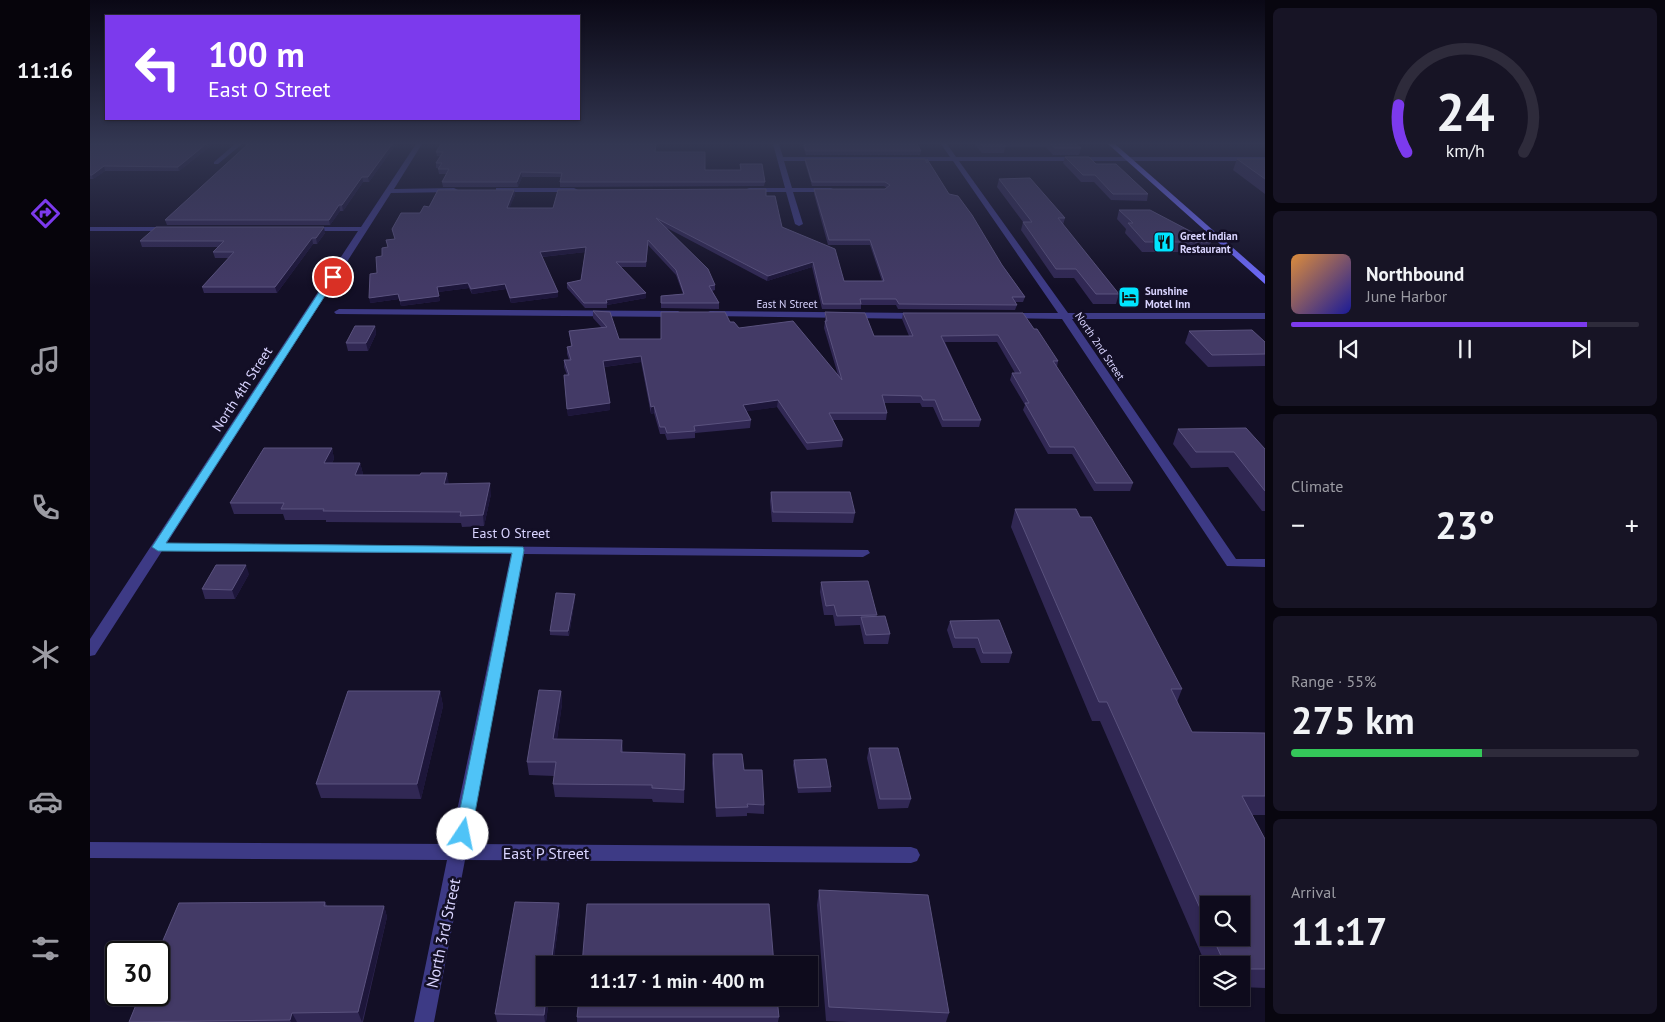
<!DOCTYPE html>
<meta charset="utf-8">
<style>
:root{--surface:#0e0b1c;--page:#171425;--text:#f1f3f6;--muted:#9b9ba3;--line:#2e2b3b;--accent:#7c3aed}
body{margin:0;font-family:"PT Sans",sans-serif;background:var(--page);color:var(--text);height:100vh;display:flex;flex-direction:column;font-size:19px;white-space:nowrap}
*{box-sizing:border-box;margin:0}
p{font-size:16px;color:var(--muted)}
.icon{flex:none;width:28px;height:28px;fill:none;stroke:currentColor;stroke-width:2;stroke-linecap:round;stroke-linejoin:round}
.map{position:relative;flex:1;overflow:hidden}
.side{display:flex;flex-direction:column;gap:8px;padding:8px;background:#08060f;width:400px}
.side>*{flex:none}
.banner{position:absolute;left:15px;top:15px;width:475px;height:105px;border-radius:0px;box-shadow:0 1px 4px #0004,0 0 0 1px var(--line);background:#7c3aed;color:#fff;overflow:hidden}
.fabs{position:absolute;left:1110px;top:896px;display:grid;gap:10px}
.fabs a{display:grid;place-items:center;width:50px;height:50px;border-radius:0px;background:var(--surface);box-shadow:0 1px 4px #0004,0 0 0 1px var(--line);font-size:25px}
.speed{position:absolute;left:15px;top:941px;display:flex;gap:10px;font-size:25px;font-weight:700;text-align:center}
.speed>*{display:grid;place-content:center;width:65px;height:65px;border-radius:50%;background:var(--surface);box-shadow:0 1px 4px #0004,0 0 0 1px var(--line);line-height:1}
.speed .limit{border:2px solid #111;border-radius:8px;background:#fff;color:#111}
.pin{position:absolute;display:grid;place-items:center;width:42px;height:42px;color:#fff;margin:-21px;border:2px solid #fff;border-radius:50%;box-shadow:0 1px 5px #0007}
.me{position:absolute;width:55px;margin:-28px;rotate:11deg;stroke-linejoin:round;filter:drop-shadow(0 0 4px #0008)}
.turn{display:flex;align-items:center;gap:18px;height:105px;padding:0 20px;font-size:22px}
.turn .icon{width:65px;height:65px;stroke-width:2.5}
.turn b{display:block;font-size:35px;line-height:42px}
.big{font-size:38px;font-weight:700;line-height:1.1}
.side .card{flex:1;display:flex;flex-direction:column;justify-content:center;gap:8px;min-width:0;padding:0 18px;border-radius:8px;background:var(--page)}
.side .dial{align-items:center;gap:0}
.dial svg{height:130px;overflow:visible;fill:none;stroke:var(--line);stroke-width:7;stroke-linecap:round;text-anchor:middle}
.dial text{fill:var(--text);stroke:none}
.song{display:flex;align-items:center;gap:15px}
.cover{width:60px;height:60px;border-radius:8px;background:linear-gradient(135deg,hsl(30 70% 55%),hsl(240 70% 35%))}
.played{height:5px;border-radius:2px;background:linear-gradient(90deg,var(--accent) 85%,var(--line) 85%)}
.keys{display:flex;justify-content:space-around;direction:ltr}
.heat{display:flex;justify-content:space-between;align-items:center;font-size:28px;direction:ltr}
.charge{height:8px;border-radius:4px;background:linear-gradient(90deg,#34c759 55%,var(--line) 0)}
.trip{position:absolute;left:446px;top:956px;width:282px;height:50px;border-radius:0px;background:var(--surface);box-shadow:0 1px 4px #0004,0 0 0 1px var(--line);font-weight:700;line-height:50px;text-align:center}
main{display:flex;flex:1;min-height:0}
.tabs{display:flex;flex-direction:column;width:90px;justify-content:space-around;align-items:center;background:#06040b;color:var(--muted)}
.tabs .icon{width:35px;height:35px}
.tabs .selected{color:var(--accent)}
.tabs b{font-size:22px;color:var(--text)}
.map>svg:first-child{display:block}
.lines{fill:none;stroke-linecap:round;stroke-linejoin:round}
.minor{fill:#3d3a85;fill-rule:evenodd}
.secondary{fill:#6f6bff;fill-rule:evenodd}
.wall{fill:#312854;fill-rule:evenodd}
.shaded-wall{fill:#1d163a}
.building{fill:#433a66;stroke:#5a527e}
.route{fill:#4fc3f7;stroke:#337fa1}
.labels{text-anchor:middle;stroke-width:5;stroke-linejoin:round;paint-order:stroke}
.far-poi-label{font-size:11px;font-weight:bold;fill:#d9d4ff;stroke:#130f26;text-anchor:start}
.far-street-label{font-size:11px;fill:#d9d4ff;stroke:#130f26}
.street-label{font-size:14px;fill:#d9d4ff;stroke:#130f26}
.near-street-label{font-size:16px;fill:#d9d4ff;stroke:#130f26}
</style>
<main>
<nav class="tabs">
<b>11:16</b>
<svg class="icon selected" aria-label="directions" viewBox="0 0 24 24"><path d="M12 3l9 9-9 9-9-9zM9 14v-3h6M13 9l2 2-2 2"/></svg>
<svg class="icon" aria-label="music" viewBox="0 0 24 24"><path d="M9 18V5l10-2v13"/><circle cx="6" cy="18" r="3"/><circle cx="16" cy="16" r="3"/></svg>
<svg class="icon" aria-label="phone" viewBox="0 0 24 24"><path d="M5 4h4l2 5-3 2q2 4 5 5l2-3 5 2v4C11 20 4 13 5 4z"/></svg>
<svg class="icon" aria-label="climate" viewBox="0 0 24 24"><path d="M12 3v18M4 7l16 10M4 17L20 7"/></svg>
<svg class="icon" aria-label="car" viewBox="0 0 24 24"><path d="M5 17H2v-5l4-1 3-4h7l3 4 3 1v5h-3M9 17h6M6 11h13"/><circle cx="7" cy="17" r="2"/><circle cx="17" cy="17" r="2"/></svg>
<svg class="icon" aria-label="filters" viewBox="0 0 24 24"><path d="M4 7h16M4 17h16"/><circle cx="9" cy="7" r="2"/><circle cx="15" cy="17" r="2"/></svg>
</nav>
<div class="map">
<svg width="1175" height="1022" viewBox="0 0 1175 1022">
<rect width="100%" height="100%" fill="#130f26"/>
<g class="lines">
<path class="minor" d="M145,144H152L128,164H124V162Z
M326,144H332L304,189L364,188L368,190L364,192L301,193L77,543L778,550L780,553L773,557L434,554L378,844L821,847L827,849L830,855L827,861L821,863L375,860L344,1022H324L357,860L0,858V842L360,844L421,554L72,551L5,655L0,656V639L268,231H219L215,229L219,227H271Z
M683,144H689L693,157H860L851,144H857L866,157H1175V161H869L978,313H1175V319H982L1146,559H1175V567L1137,566L972,319L917,318V314L920,313H968L863,161H694L702,188H741L745,190L741,192H703L713,224L709,226L705,224L696,192H659L655,190L659,188H695Z
M406,188H484L488,190L484,192H406Z
M0,227H81L85,229L81,231H0Z
M249,309L588,311L593,314L588,317L246,314L244,312Z
M620,311L830,313L835,316L830,319L617,316L615,314Z"/>
<path class="secondary" d="M1018,144H1025L1175,276V284Z"/>
</g>
<path class="wall" d="M0,144H123L89,171H15L3,179H0Z
M306,144L279,182H273L253,211H250L240,225H77L75,220Z
M351,144H566L565,152L615,170H650V164L675,182L674,186L470,187V182L471,177H432L428,187H353L352,182L357,174H349L348,169L349,168H346V163L350,156H347L346,152Z
M712,144H827L831,151L830,155H716Z
M884,144H986L991,148L989,155H963L956,147H915L914,153H892Z
M975,157L1006,164L1058,194L1057,201L1021,200L1004,182H991L973,163Z
M715,159L859,194L912,265L935,297L933,302H925L927,305L925,310L808,309L806,305H771V309H732L722,267L677,281L577,228L625,285V290L622,291L629,303V309L571,308V296L593,294L586,275L558,245L556,267H531L556,293V298L517,305V308H495L477,288V283L491,280L495,252L452,257L468,292V297L421,303L416,289L382,294L379,288L348,292L350,301L311,306L309,299L280,303L292,256L298,247L296,240L305,239L302,229L330,213L339,207L424,190L425,195L419,208H463L676,196L692,227L754,281H792L780,245H738L724,194V189H795L797,188L794,186H722L715,163Z
M1147,159H1175V194L1143,170Z
M909,179L975,218L973,225L1029,294L1026,304H1003L984,278H964L931,230L933,222L907,187Z
M1029,210L1121,242L1117,252H1052L1035,233L1036,229L1027,219Z
M235,233L227,244H223L187,293H114L112,287L139,258H125L123,252L128,247H52L50,241Z
M503,311L529,339H571L640,322L649,328L748,375L734,328L735,321V312L784,336H819L812,319L813,313L944,329L968,361L967,367L1043,483L1040,491H1004L982,454H958L933,410L935,405L920,380L922,373H925L907,342H855L891,420L889,427H852L843,407H832L830,403H794L797,413L796,420H743L753,440L752,447L717,450L687,407L656,411L661,420L660,428L605,433V438L577,440L575,434H570L564,413L561,414L551,362L514,367L520,410L478,416L474,375H477L474,367V360H479L477,354V347L481,346L479,331L512,328L503,318Z
M285,326L286,334L278,351H258L256,343Z
M1099,331L1175,342V366L1118,367L1095,343Z
M1088,429L1175,449V511H1172L1138,467L1101,468L1083,444Z
M242,448L244,459L242,463H270L273,474L272,475L359,484L401,494L394,526L372,527L371,523L236,522V520H195L193,514H144L140,503Z
M681,492L765,513L763,523L682,522L680,501Z
M925,509L990,517L1092,689L1087,702L1102,732L1175,733V815H1162L1175,839V988L1151,987V965H1119V972L1010,721H1002L921,527ZM1119,905L1151,938H1119Z
M159,574L145,599H115L112,589Z
M731,582L787,616L800,634L798,644H774L770,625L745,626L743,615H734L730,592Z
M485,594V598L479,636L460,635V631Z
M860,621L922,653L919,663H891L885,648H863L857,630Z
M350,691L353,706L331,799L231,798L226,784Z
M471,691L472,704L467,739L532,740L533,752L595,754L594,803L563,802L562,799L465,797L463,784L464,776L439,775L437,762Z
M779,748L821,799L818,808L788,809L777,758Z
M623,754L654,770L674,805V814L657,813V816L626,817L622,763Z
M704,760L741,787V792L708,793L703,765Z
M729,890L859,1013L856,1022H759L736,1021L727,905Z
M235,902L237,906H294L297,917L273,1022H39Z
M470,913L463,965H455L459,998L456,1022H407L405,1014Z
M487,1017H689L688,1022H487Z"/>
<path class="shaded-wall" d="M116,144H123L89,171L88,167Z
M302,144H306L279,182L278,177Z
M14,166L15,171L3,179L2,175Z
M431,172L432,177L428,187L427,182Z
M272,177L273,182L253,211L252,205Z
M424,190L425,195L418,212L417,208Z
M249,205L250,211L240,225L239,220Z
M234,227L235,233L227,244L226,238Z
M222,238L223,244L187,293L185,287Z
M496,247V252L450,257V252Z
M723,262L722,267L677,281L678,276Z
M378,283L379,288L348,292L347,287Z
M415,284L416,289L382,294L381,289Z
M468,292V297L421,303L420,298Z
M556,293V298L517,305L516,300Z
M308,294L309,299L280,303L279,298Z
M349,296L350,301L311,306L310,301Z
M285,326L286,334L278,351L276,343Z
M551,356V362L513,367V361Z
M688,400L687,407L653,412V405Z
M520,403V410L478,416L477,409Z
M564,406V413L561,414V407Z
M242,448L244,459L236,474L234,463Z
M270,463L273,474L267,486L265,475Z
M357,473L359,484H354Z
M400,483L401,494L394,526L393,515Z
M156,565L159,574L145,599L142,590Z
M485,594V598L479,636L478,631Z
M350,691L353,706L331,799L327,784Z
M471,691L472,704L465,753L463,739Z
M595,754V768L594,803V790Z
M469,903L470,913L463,965H461Z
M294,906L297,917L272,1022L268,1012Z
M456,998H459L456,1022H455L454,1015Z
M202,1013L207,1022H201L200,1020Z"/>
<path class="building" d="M0,144H116L88,167L14,166L2,175H0Z
M158,144H302L278,177H272L252,205H249L239,220H75Z
M351,144H566L565,152H615V170H651L650,164H672L675,182H470L472,173L431,172L427,182H352L359,169H348L352,163H346L353,152H346Z
M714,144H827L831,151H716Z
M891,144H914L916,146H893Z
M960,144H986L991,148H965Z
M975,157H999L1006,164H1026L1058,194H1023L1005,175H993Z
M715,159H835L837,163V159L859,194L868,196L882,215L912,265L935,297H922L927,305L809,304L806,299H770L771,304H733L723,262L678,276L566,218L618,269L625,285L619,286L629,303H571V296L594,294L586,270L558,240L556,262H526L556,293L516,300L517,303H494L477,283L491,280L496,247L450,252L468,292L420,298L415,284L381,289L378,283L347,287L349,296L310,301L308,294L279,298L280,274L287,273L286,257L292,256V248L298,247L296,240L305,239L302,229L311,213H330L334,206L339,207L348,190H424L417,208H463L468,190L676,189V196H685L692,227L745,249L754,281H794L780,240H739L724,189H795L800,185L795,182H722Z
M1147,159H1175V179Z
M940,178L975,218H968L1029,294H1006L986,269H966L933,222H942L909,179Z
M1029,210H1060L1121,242H1055L1038,223H1043Z
M66,227H234L226,238H222L185,287H112L144,252H123L134,241H50Z
M503,311L520,312L529,339H571V312H635L640,322H644L649,328L703,321L752,380L735,321H737L735,312L775,313L784,336H823L813,313H933L944,329H947L968,361H963L1043,483H1006L984,447H960L935,403H939L922,373H931L908,335L851,336L891,420H853L845,400H833L831,396L792,395L797,413H739L753,440L717,443L688,400L653,405L661,420L604,426L605,431L577,433L575,427H570L564,406L561,407L551,356L513,361L520,403L477,409L474,375H479L474,360H481L477,347L482,346L479,331L517,327Z
M265,326H285L276,343H256Z
M1162,330L1175,342V354L1122,355L1099,331Z
M1156,428L1175,449V491L1144,452H1106L1088,429Z
M174,448H242L234,463H270L265,475H330L331,473H357L354,484L400,483L393,515L370,516L371,512L233,511L234,509H191L194,503H140Z
M681,492H760L765,513L683,512Z
M925,509H986L990,517H1001L1092,689H1081L1102,732L1175,733V796H1152L1175,839V969H1151V965H1135L1123,938H1151V905H1119V928L1017,702H1009Z
M126,565H156L142,590L112,589Z
M778,581L787,615L747,616L744,605L736,606L731,582Z
M466,593L485,594L478,631H460Z
M795,616L800,634L776,635L771,617Z
M909,620L922,653H893L888,638H865L860,621Z
M449,690L471,691L463,739L532,740L531,752L595,754L594,790L562,788V785L463,784L466,762H437Z
M258,691H350L327,784H226Z
M779,748H808L821,799H790Z
M623,754H652L654,770H672L674,805L657,804L658,807L626,808Z
M736,759L741,787L708,788L704,760Z
M729,890L838,895L859,1013L739,1007Z
M235,902L234,906H294L268,1012L202,1013L200,1020L39,1022L50,995H69V952H68L89,903Z
M425,902L469,903L461,965H455V998H456L454,1015L405,1014Z
M497,904H679L684,965H492Z
M489,998H687L689,1017H487Z"/>
<linearGradient id="sky" x2="0" y2="1"><stop stop-color="#0a0815"/><stop offset="0.5" stop-color="#333752"/><stop offset="1" stop-color="#333752" stop-opacity="0"/></linearGradient>
<rect width="1175" height="287" fill="url(#sky)"/>
<path class="route" d="M243,275L247,277L76,543L433,547L434,550L381,834L378,838L373,840L367,838L365,834L422,553L68,551L62,547L239,277Z"/>
<defs>
<g id="restaurant-square" transform="scale(1.125)"><rect x="-9" y="-9" width="18" height="18" rx="4" fill="#00e5ff" stroke="#130f26"/><path d="M-5-6h1v4h1v-4h1v4h1v-4h1v5L-1.5 .5V6h-2V.5L-5-1ZM5-6V6H3V1.5H1.5Q1.5-4 5-6Z" fill="#111"/></g>
<g id="hotel-square" transform="scale(1.125)"><rect x="-9" y="-9" width="18" height="18" rx="4" fill="#00e5ff" stroke="#130f26"/><path d="M-6-4.5h1.5V1H6V5H4.5V3h-9V5H-6ZM-4 0a1.8 1.8 0 1 1 3.6 0ZM.5 0V-2.5h3Q6-2.5 6 0Z" fill="#111"/></g>
</defs>
<g fill-rule="evenodd">
<use href="#restaurant-square" x="1074" y="242"/>
<use href="#hotel-square" x="1039" y="297"/>
</g>
<g class="labels">
<g class="far-poi-label">
<text x="1090" y="240">Greet Indian<tspan x="1090" dy="13">Restaurant</tspan></text>
<text x="1055" y="295">Sunshine<tspan x="1055" dy="13">Motel Inn</tspan></text>
</g>
<g class="far-street-label">
<text x="697" y="308">East N Street</text>
<text transform="translate(1010 346) rotate(56)" y="4">North 2nd Street</text>
</g>
<g class="street-label">
<text transform="translate(152 389) rotate(-57)" y="5">North 4th Street</text>
<text x="421" y="538">East O Street</text>
</g>
<g class="near-street-label">
<text x="456" y="859">East P Street</text>
<text transform="translate(353 933) rotate(-78)" y="6">North 3rd Street</text>
</g>
</g>
</svg>
<div class="fabs">
<a><svg class="icon" aria-label="search" viewBox="0 0 24 24"><circle cx="10" cy="10" r="6"/><path d="M15 15l6 6"/></svg></a>
<a><svg class="icon" aria-label="layers" viewBox="0 0 24 24"><path d="M12 4l9 5-9 5-9-5zM3 14l9 5 9-5"/></svg></a>
</div>
<div class="speed"><div class="limit">30</div></div>
<div class="pin" style="left:243px;top:277px;background:#d93025"><svg class="icon" aria-label="arrive" viewBox="0 0 24 24"><path d="M6 21V4h12l-3 4 3 4H6"/></svg></div>
<svg class="me" style="left:373px;top:834px" viewBox="-20 -20 40 40"><circle r="19" fill="#fff"/><path d="M0-13L10 11 0 6-10 11z" fill="#4fc3f7"/></svg>
<div class="trip">11:17 · 1 min · 400 m</div>
<div class="banner">
<div class="turn"><svg class="icon" aria-label="left" viewBox="0 0 24 24"><path d="M17 20v-9H6M10 6l-5 5 5 5"/></svg><div><b>100 m</b>East O Street</div></div>
</div>
</div>
<section class="side">
<div class="card dial"><svg viewBox="0 0 100 80">
<path d="M14 69A42 42 0 1 1 86 69"/>
<path d="M14 69A42 42 0 0 1 9 40" stroke="#7c3aed"/>
<text x="50" y="56" font-size="32" font-weight="700">24</text>
<text x="50" y="72" font-size="11">km/h</text>
</svg></div>
<div class="card">
<div class="song"><i class="cover"></i><div><b>Northbound</b><p>June Harbor</p></div></div>
<div class="played"></div>
<div class="keys"><svg class="icon" aria-label="previous" viewBox="0 0 24 24"><path d="M18 5L8 12l10 7zM5 5v14"/></svg><svg class="icon" aria-label="pause" viewBox="0 0 24 24"><path d="M8 5v14M16 5v14"/></svg><svg class="icon" aria-label="next" viewBox="0 0 24 24"><path d="M6 5l10 7-10 7zM19 5v14"/></svg></div>
</div>
<div class="card"><p>Climate</p>
<div class="heat"><a>−</a><b class="big">23°</b><a>+</a></div>
</div>
<div class="card"><p>Range · 55%</p><b class="big">275 km</b><div class="charge"></div></div>
<div class="card"><p>Arrival</p><b class="big">11:17</b></div>
</section>
</main>
